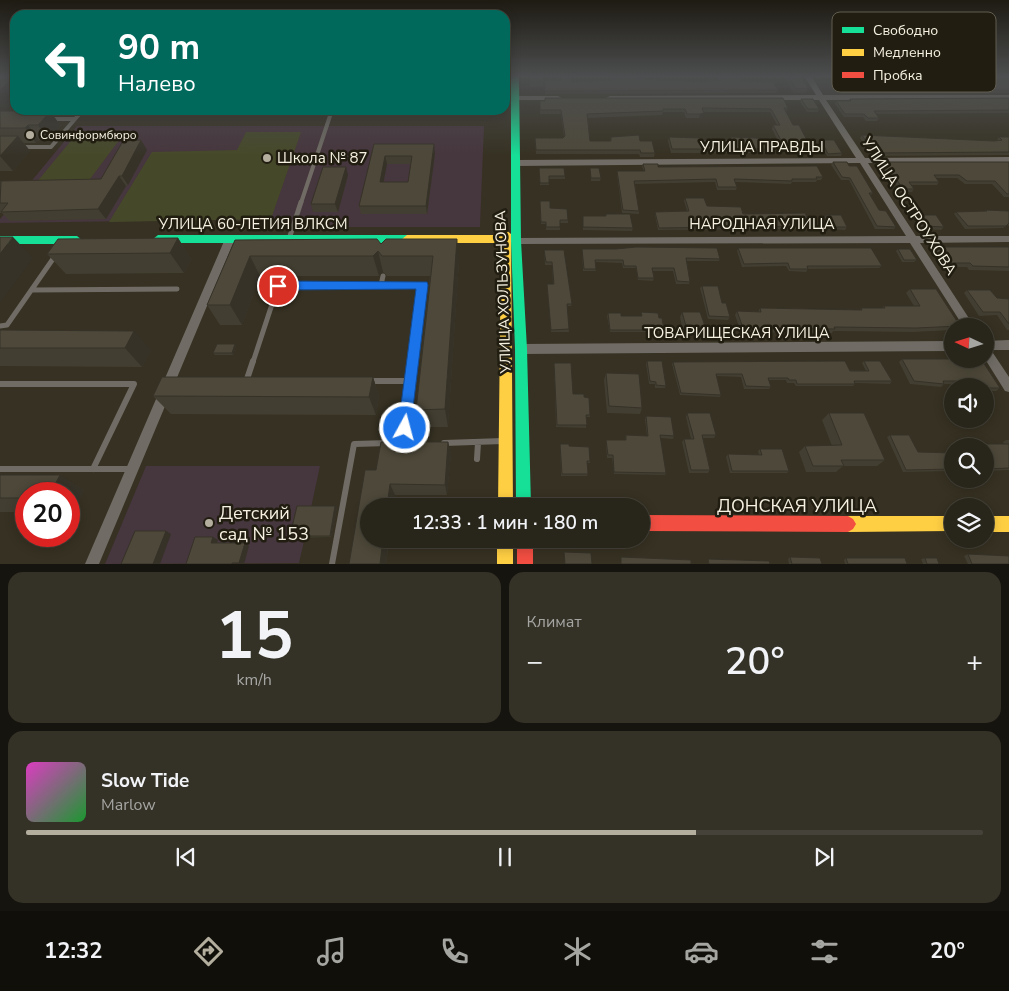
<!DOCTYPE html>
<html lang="ru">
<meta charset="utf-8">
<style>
:root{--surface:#28251a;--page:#343127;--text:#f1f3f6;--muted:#a5a5a2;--line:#444239;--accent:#b3ae9e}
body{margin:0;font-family:"Nunito Sans",sans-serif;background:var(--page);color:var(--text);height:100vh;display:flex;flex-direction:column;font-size:19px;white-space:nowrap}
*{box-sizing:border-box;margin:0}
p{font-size:16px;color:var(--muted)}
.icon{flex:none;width:28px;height:28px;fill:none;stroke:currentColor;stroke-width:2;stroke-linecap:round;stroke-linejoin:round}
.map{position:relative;height:564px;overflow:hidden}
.sheet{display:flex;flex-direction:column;gap:8px;padding:8px;background:#16140e;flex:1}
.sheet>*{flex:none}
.hud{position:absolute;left:10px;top:10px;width:500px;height:105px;border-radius:15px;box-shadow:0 2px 12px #0003,0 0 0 1px var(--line);background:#00695c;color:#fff;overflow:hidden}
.needle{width:32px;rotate:274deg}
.buttons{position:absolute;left:944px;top:318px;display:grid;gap:10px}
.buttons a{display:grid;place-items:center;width:50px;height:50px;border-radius:50%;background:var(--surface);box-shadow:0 2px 12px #0003,0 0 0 1px var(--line);font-size:25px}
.speed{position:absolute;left:15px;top:482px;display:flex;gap:10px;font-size:25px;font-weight:700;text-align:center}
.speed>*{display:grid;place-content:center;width:65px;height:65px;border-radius:50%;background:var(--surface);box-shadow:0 2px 12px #0003,0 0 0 1px var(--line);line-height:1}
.speed .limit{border:8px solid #d22;background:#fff;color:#111}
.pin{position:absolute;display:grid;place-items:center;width:42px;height:42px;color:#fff;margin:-21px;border:2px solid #fff;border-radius:50%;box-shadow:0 1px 5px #0007}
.me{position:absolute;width:55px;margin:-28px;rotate:7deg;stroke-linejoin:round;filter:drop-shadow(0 0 4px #0008)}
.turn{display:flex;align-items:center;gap:18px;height:105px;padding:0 25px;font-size:22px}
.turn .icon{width:65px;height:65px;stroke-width:2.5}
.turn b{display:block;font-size:35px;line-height:42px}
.big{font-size:38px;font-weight:600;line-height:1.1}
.sheet .widget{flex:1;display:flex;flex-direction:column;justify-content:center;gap:8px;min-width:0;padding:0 18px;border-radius:15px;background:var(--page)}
.sheet .dial{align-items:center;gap:0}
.dial b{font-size:65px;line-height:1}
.song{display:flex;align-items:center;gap:15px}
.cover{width:60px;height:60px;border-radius:8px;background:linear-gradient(135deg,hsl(310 70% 55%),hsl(130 70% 35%))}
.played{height:5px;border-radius:2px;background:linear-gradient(90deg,var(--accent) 70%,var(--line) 70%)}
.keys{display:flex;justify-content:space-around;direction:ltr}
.heat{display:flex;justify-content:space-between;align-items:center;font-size:28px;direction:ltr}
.sheet .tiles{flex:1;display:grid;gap:8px;grid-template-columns:1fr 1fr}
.widget:last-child{grid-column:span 2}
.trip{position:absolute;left:360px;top:498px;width:290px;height:50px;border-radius:25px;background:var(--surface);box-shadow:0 2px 12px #0003,0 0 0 1px var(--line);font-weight:600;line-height:50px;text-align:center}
.tabs{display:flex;height:80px;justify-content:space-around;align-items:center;background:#100f0a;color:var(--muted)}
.tabs .icon{width:35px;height:35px}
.tabs .active{color:var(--accent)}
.tabs b{font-size:22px;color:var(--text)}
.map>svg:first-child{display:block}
.education{fill:#46363d}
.green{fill:#464929}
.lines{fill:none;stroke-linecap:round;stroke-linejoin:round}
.lane-far2{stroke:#706c65;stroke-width:4}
.lane-far1{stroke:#706c65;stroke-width:5}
.lane{stroke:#706c65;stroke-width:6}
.street{fill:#706c65;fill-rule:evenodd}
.fast{fill:#16e098;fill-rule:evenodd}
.slow{fill:#ffcf43;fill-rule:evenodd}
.jam{fill:#f24e42;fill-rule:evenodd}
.wall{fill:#423e31;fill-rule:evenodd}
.shaded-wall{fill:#363228}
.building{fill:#4d4839;stroke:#363228;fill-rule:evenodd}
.route{fill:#1a73e8;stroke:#114b97}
.poi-dot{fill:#b3ae9e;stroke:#211d11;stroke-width:2}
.labels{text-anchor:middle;stroke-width:5;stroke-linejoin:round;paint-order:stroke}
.far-poi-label{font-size:12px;fill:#f6f1e1;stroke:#211d11;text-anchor:start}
.street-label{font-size:15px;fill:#f6f1e1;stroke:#211d11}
.poi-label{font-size:15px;fill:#f6f1e1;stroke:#211d11;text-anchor:start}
.near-street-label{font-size:18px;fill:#f6f1e1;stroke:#211d11}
.near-poi-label{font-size:18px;fill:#f6f1e1;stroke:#211d11;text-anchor:start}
.key{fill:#211d11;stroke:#615d4f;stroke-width:1}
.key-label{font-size:14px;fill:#f6f1e1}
</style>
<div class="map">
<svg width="1009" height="564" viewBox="0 0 1009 564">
<rect width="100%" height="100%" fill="#363122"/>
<path class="education" d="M77,126H484L480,227H272L274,219L0,223V219Z
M146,466H320L311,508L293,538L305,537L299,563L105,564Z"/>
<path class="green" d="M79,131H126L87,183H36Z
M246,132H301L271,219L109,222L152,152L237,150Z"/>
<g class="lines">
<path class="lane-far2" d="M75,119L83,110
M20,147H51L75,119H49
M301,203L332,110"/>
<path class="lane-far1" d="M289,239L301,202
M381,285L383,276
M32,290L177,289
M0,326L7,325L55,256
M253,362L278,286L422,285L413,362"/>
<path class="lane" d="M369,381H411
M246,382L253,361
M0,384H134L93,469
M404,443L413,361
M444,443L503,441
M477,459L478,443
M0,469H132
M332,564L354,444L388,443"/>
<path class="street" d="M805,77H812L823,95H1009V99L826,100L865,158L1009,157V163H868L916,236H1009V242L920,243L974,326H963L910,243L516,244L511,241L516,238L906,236L860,163L515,166L511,163L515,160L856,158L819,100H610L606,98L610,96L816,95Z
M511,96H558L562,98L558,100H514L510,98Z
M230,236L235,239L99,564H85L225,239Z
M1009,340V350H991L1009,377V392L1005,391L985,359V341Z
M952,341V351L521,354L517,352L515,349L517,346L521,344Z"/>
<path class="fast" d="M511,77H519L521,241L527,349L531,506H516L515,349L511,241Z
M158,235H407L412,239L407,243H158L153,239Z
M0,236H77L82,240L77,244H0Z"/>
<path class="slow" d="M506,230L511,234L513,506H498L501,243H407L402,239L407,235H501L502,231Z
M848,516H952V531L848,532L843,529L840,524L843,519Z
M985,516H1009V532H985Z
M497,539H513V564H497Z"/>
<path class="jam" d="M641,515L848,516L853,519L856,524L853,529L848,532L641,531Z
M517,539H533V564H517Z"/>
</g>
<path class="wall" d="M0,77L5,111L65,110L60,115H53L61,126L49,140H39L36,143H24L30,151L13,171H0Z
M529,77H543V87H530Z
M562,77H571L572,82L611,80V77H635L636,79L707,82L708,80H719L718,77H734L741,81L778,90L776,93L545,94V80H562Z
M784,77H801L808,88L806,93H794Z
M891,77H1009V93H842L835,84L837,81L890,80Z
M1009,98V113L876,114L879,118L877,121H866L863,117H844L835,104L836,101H849L850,99Z
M801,99L819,109L818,112H807L800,102Z
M540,101L788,108L786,112L793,125L810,146L808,150L782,149L772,129L773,125H777L770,112H703V117L699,118H686L684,112H663L662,115L588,118L590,141H610L611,137L640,141L655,153L654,157H640L639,154H536L535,138H563L564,137L561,114H540Z
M862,135L994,141H997V140L999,137H1009V155L872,156L860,138Z
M669,137L701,140H730L731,137L771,149L769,153H671L668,141Z
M821,140L842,153L841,156H827L819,142Z
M374,144L435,153L427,214H361L359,206ZM387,164H411L408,182H383Z
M147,150L128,185L126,186L106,219L10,221L2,213H0V181L101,179Z
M833,162L849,166L873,193L870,196L879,210L896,227L894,229H875L849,180H841L831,165Z
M879,162H1009V197H1004L992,184H965L957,178H936L939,182L937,185H912L914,189L912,192H901L895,183H889L877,165Z
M643,164L658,167L823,177L821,180H817L816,182H792L791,184L735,182L737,187L736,190H717L715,182L635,184L639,211V214L622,213L617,174V171H644L642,167Z
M590,168L601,178L600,181H591Z
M539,171L565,176V179H549V185H540Z
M348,175L338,212H313L311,204Z
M685,198L707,206L811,226L809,229L658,230L655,215V212L687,211L684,201Z
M540,201L568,220V223H560V230H546V224H541Z
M986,210L1009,211V226L1008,225L1003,228L965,229L954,214L956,212L985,211Z
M606,214L633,228L632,231L583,230V216H605Z
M826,215L847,227L845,230L830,229L824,218Z
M917,215L944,227L941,230L922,229L914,217Z
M178,238L191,259L184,273L66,274L47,254Z
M235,240L381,244L459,260L448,427H420L416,410L430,276H387L383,272L379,276H260L242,325H220L207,305Z
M938,247H1009V271L969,270L967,267H946L934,250Z
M738,248L882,266L879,268L808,269L806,272L789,271L786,266L742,267L737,251Z
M582,249L720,259L719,261H687L690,282L689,284H676L673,271H653L654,278L653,281L638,280L636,268H623L622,263L595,262L596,271H583Z
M898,249L917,260L914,262H902L896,251Z
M544,250H564L572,304L571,306H567L569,332H551L547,286V284H553L552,265H545Z
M702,286L722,303L730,317L728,320L708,319L700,288Z
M910,289L952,326V330L913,332L833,331L832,333L741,332L735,315L737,311L758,312L760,308L860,310L861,308H882L884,306H914L906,293Z
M967,290L997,298L1009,299V330H1007L997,315L979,316L964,293Z
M641,312L659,318L664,330L663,332H610L607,316L608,313L621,316H641Z
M682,312L705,326L702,332H683L680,317Z
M0,330L151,350L142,367L0,366Z
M235,344L236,346L233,355H215L213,353Z
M902,359H981L1000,388L996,391H985V386H977L976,384H944L941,387L910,384L899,362Z
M647,361L666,386L665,388H655V384H649L646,364Z
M864,361L892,381L890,384L855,383V384L853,386H796L794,383H787L786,380H769L771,387L769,389H744L741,377L716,376L721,395L720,397L680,395L672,364L673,362L866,371L862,363Z
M554,363L573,394L584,397L590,415V417H586V428L556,427Z
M606,373L642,408L640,414L607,413L604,380Z
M373,377L379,396L376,415L171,414L153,396Z
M687,413L716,435L714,438H703L710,470L708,473H689L682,442L684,439H691L686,417Z
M829,413L885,460L877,466H843L836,472H806L799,452L805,446H832L822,420Z
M646,416L674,436L673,439L660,438L666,473L665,475L614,474L612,458H607L606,443V440H625L626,435L647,436L645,419Z
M890,435L918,452L952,453V471L903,472L887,437Z
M1006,440H1009V470L985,471V446H958L961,444H1004L1003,442Z
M448,442L451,454L447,495H395L386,564H349L376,470Z
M560,444L569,446L590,461V463H587L588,474L587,476H561Z
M760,449L789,471L787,473H730L726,457L728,454L759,455L758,451Z
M0,475H60L84,490L73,512H69V494H26V512H0Z
M335,506L337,507L331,537L292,538L290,536Z
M968,554L1009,564H968L964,556Z
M790,557L822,564H789L788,559Z
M846,558L907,564H845L844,560Z
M925,558L939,564H923L921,559Z"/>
<path class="shaded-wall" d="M14,77H15V101L0,116V90Z
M41,110L50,112L61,126L49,140L38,125L40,112Z
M61,110H65L60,115L59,113Z
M704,113L703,117L699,118L700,114Z
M28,125L39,140L36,143L25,128Z
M18,136L30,151L13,171L0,156Z
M141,140L147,150L128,185L122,176Z
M434,144L435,153L427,214L426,206Z
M385,156L387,164L382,190L380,182Z
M346,167L348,175L338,212L335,204Z
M119,176L126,186L106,219L98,209Z
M13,237L33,258L0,303V254Z
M178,238L191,259L184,273L170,253Z
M457,239L459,260L448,427L445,409Z
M378,251L383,272L379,276L373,256Z
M250,256L260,276L242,325L230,305Z
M134,331L151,350L142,367L125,348Z
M235,344L236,346L233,355L232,353Z
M373,377L379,396L376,415L369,397Z
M448,442L451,454L447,495L445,485Z
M60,475L84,490L73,512L69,510V494H50Z
M390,484L395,495L393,506H387Z
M335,506L337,507L331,537L330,536Z
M166,531L171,534L160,564H153Z
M213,537L218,540L216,546L211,543Z
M383,539H389L386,564H380Z
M245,543L249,546L244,564H240L239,563Z"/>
<path class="building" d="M0,77H14L0,90Z
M530,77H543L544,81H530Z
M562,77H571L572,82L613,80L612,77H635L636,79L709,82L708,80H722L720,77H734L739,78L741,81L773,82L778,90L545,91V80H562Z
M789,77H801L808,88L796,89Z
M892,77H1009V90H844L837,81L894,80Z
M545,98H783L788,108H784L793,125H799L810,146H784L773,125H780L771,109L702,108L704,113L700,114H687L685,109H663V111L587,114L590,141H611V137L639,135L640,141H652L655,153H641L640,150H536L535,138H563L565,136L561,110H540V101H545Z
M1009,98V110L874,111L879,118H868L864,114H845L836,101H851L850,99Z
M801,99H813L819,109H808Z
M19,110H41L40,112H50L38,125H28L25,128H0V111H18Z
M45,110H61L59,113H51L50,112H46Z
M862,135L994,141L1002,140L999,137H1009V152L874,153Z
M0,136H18L0,156Z
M669,137L700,138L701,140H722L731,139V137L756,138L766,139L771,149H672Z
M141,140L122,176H119L98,209L1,212L8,203H0L1,181L101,179L123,141Z
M821,140H834L842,153L828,154Z
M374,144H434L426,206H359ZM385,156H412L408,182H380Z
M833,162H847L849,166H857L873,193H869L879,210L886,211L896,227L877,226L850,178L842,177Z
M879,162H1009V194H1007L995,181H967L959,175H934L939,182H909L914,189H903L897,180H891Z
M643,164H658V167L817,166L823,177H816L817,179H792V181L734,179L737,187H718L716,179L634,181L639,211L623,210L617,171H645Z
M323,167H346L335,204H311Z
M539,168H564L565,176H549V183H540Z
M590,168H599L601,178H591Z
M685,198H704L707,206L741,207L743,214L805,213L811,226L659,228L655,212L689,211Z
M540,201H550V208L567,209L568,220H560V227H546V222H541Z
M986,210L1009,211V223L1006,226H968L956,212L987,211Z
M606,214H630L633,228L583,227V216H606Z
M826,215H841L847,227H831Z
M917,215H936L944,227L924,226Z
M0,237H13L0,254Z
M178,238L170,253L47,254L58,239Z
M377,239L381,244L386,239H457L445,409L416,410L433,256H382L378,251L373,256H250L230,305H207L235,240Z
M636,247L717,248L720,259L686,258L690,282L677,281L674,268H652L654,278H638L636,266H624L623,260H595L596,269H584L582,249H616Z
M938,247H1009V267L973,266L970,263H949Z
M738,248H871L882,266H807L808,269H790L788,263L744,264Z
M898,249H910L917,260H904Z
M544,250H564L572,304H567L569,329L551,330L547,284H554L552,262H546Z
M702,286H718L722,303H726L730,317L709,316Z
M910,289H936L960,326L916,328L834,327L835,329L743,328L737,311L761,312L760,308L862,310L861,308H885L884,306H920Z
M967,290H990L997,298L1009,299V324L1000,312H983Z
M641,312L658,313L659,318H662L664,330H610L608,313H621V316H642Z
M682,312H700L705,326H686Z
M0,330L134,331L125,348H0Z
M217,344H235L232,353H213Z
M902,359H981L1000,388H985V386H983L980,381H943L944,384L914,381Z
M647,361H662L666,386L656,385V382L650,381Z
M845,361L850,371H869L864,361H880L892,381H854L855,384H797L796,380H789L788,378H768L771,387L746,386L742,374H716L721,395L681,393L673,362Z
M554,363H571L573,394H584V397L589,398L590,415H586L587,425H557Z
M606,373L639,374L642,408L609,406Z
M162,377H373L369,397L153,396Z
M687,413H710L716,435H702L710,470H691L684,439H694Z
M829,413H864L885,460H841L844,466H813L805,446L842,445Z
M646,416L671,417L674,436L660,435L666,473L614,472L613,455H608L606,440H626V435L648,436Z
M890,435H909L918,452L952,453V469L906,470Z
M381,442H448L445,485L390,484L387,506H369V539H383L380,564H349L365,470H376Z
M560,444H569V446L589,447L590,461H587L588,474H562Z
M961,444H1009V468L985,469V446H962Z
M760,449H782L789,471H732L728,454L762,455Z
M0,475H60L50,494H26V498H0Z
M297,506H335L330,536H290Z
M135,531H166L153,564H121Z
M195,537H213L211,543H245L239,563H232V564H186Z
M564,552L591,553L592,564H565Z
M968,554L1009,556V564H972Z
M621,557L691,560V564H621Z
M790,557L820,558L822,564H792Z
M846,558H905L907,564H848Z
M925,558H937L939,564H927Z
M708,559L769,561L770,564H709Z"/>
<linearGradient id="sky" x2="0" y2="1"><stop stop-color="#1e1b13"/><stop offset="0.49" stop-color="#4c4e4f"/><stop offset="1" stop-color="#4c4e4f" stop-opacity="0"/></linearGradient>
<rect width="1009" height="156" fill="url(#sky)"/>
<path class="route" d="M278,281L427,282L428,285L410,432L405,434L400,432L398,428L416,289L278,290L272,286Z"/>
<g class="poi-dot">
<circle cx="30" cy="135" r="5"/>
<circle cx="267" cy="158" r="5"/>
<circle cx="209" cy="523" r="5"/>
</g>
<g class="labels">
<g class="far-poi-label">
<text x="40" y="139">Совинформбюро</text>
</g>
<g class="street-label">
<text x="762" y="152">УЛИЦА ПРАВДЫ</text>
<text transform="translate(909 206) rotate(57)" y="5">УЛИЦА ОСТРОУХОВА</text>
<text x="253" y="229">УЛИЦА 60-ЛЕТИЯ ВЛКСМ</text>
<text x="762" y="229">НАРОДНАЯ УЛИЦА</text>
<text transform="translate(503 292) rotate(-92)" y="5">УЛИЦА ХОЛЬЗУНОВА</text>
<text x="737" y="338">ТОВАРИЩЕСКАЯ УЛИЦА</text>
</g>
<g class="poi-label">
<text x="277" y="163">Школа № 87</text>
</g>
<g class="near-street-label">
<text x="797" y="512">ДОНСКАЯ УЛИЦА</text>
</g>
<g class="near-poi-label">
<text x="219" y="519">Детский<tspan x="219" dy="21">сад № 153</tspan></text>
</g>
</g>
<rect x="832" y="12" width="164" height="80" rx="8" class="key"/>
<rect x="842" y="27" width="22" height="6" fill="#16e098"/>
<rect x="842" y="49" width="22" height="7" fill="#ffcf43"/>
<rect x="842" y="72" width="22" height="6" fill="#f24e42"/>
<g class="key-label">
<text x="873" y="35">Свободно</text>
<text x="873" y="57">Медленно</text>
<text x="873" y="80">Пробка</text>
</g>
</svg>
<div class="buttons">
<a><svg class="needle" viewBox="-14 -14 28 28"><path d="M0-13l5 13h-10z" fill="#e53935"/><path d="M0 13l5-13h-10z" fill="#a5a5a2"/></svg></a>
<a><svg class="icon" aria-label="sound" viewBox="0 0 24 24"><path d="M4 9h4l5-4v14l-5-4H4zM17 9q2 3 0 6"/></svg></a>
<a><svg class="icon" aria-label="search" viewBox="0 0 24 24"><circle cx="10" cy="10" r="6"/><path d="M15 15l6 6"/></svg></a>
<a><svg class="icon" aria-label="layers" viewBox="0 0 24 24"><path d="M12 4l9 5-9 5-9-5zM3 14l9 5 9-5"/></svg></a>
</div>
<div class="speed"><div class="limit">20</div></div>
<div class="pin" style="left:278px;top:286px;background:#d93025"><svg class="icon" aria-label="arrive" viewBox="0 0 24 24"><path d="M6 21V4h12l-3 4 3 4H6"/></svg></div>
<svg class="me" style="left:405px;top:428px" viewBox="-20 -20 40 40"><circle r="17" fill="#1a73e8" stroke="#fff" stroke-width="3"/><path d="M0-11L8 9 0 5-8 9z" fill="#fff"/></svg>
<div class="trip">12:33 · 1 мин · 180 m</div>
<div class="hud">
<div class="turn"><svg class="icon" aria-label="left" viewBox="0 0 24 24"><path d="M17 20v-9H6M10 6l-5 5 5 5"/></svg><div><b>90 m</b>Налево</div></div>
</div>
</div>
<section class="sheet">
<div class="tiles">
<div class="widget dial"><b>15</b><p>km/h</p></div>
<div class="widget"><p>Климат</p>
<div class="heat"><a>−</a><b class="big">20°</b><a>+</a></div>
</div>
<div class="widget">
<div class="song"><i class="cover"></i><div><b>Slow Tide</b><p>Marlow</p></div></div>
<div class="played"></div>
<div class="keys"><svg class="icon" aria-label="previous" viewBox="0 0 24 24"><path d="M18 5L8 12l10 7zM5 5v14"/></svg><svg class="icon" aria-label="pause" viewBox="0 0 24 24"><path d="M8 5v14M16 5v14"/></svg><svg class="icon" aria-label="next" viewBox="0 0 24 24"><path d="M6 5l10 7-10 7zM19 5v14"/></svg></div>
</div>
</div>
</section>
<nav class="tabs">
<b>12:32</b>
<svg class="icon active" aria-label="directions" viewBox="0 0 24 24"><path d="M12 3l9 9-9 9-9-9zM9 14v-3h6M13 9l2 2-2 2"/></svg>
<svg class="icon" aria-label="music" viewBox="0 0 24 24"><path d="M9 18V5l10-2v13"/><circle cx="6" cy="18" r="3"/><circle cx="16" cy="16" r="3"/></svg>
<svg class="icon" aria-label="phone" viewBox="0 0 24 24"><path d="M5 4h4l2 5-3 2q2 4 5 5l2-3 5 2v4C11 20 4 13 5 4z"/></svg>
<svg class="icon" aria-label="climate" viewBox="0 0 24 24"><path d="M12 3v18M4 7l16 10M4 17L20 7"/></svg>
<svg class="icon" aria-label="car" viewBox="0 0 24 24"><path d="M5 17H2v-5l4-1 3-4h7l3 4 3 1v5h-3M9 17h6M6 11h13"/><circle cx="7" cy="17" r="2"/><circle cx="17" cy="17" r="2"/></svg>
<svg class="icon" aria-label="filters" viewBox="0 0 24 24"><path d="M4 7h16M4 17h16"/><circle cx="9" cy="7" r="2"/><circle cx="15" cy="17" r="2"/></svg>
<b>20°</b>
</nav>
